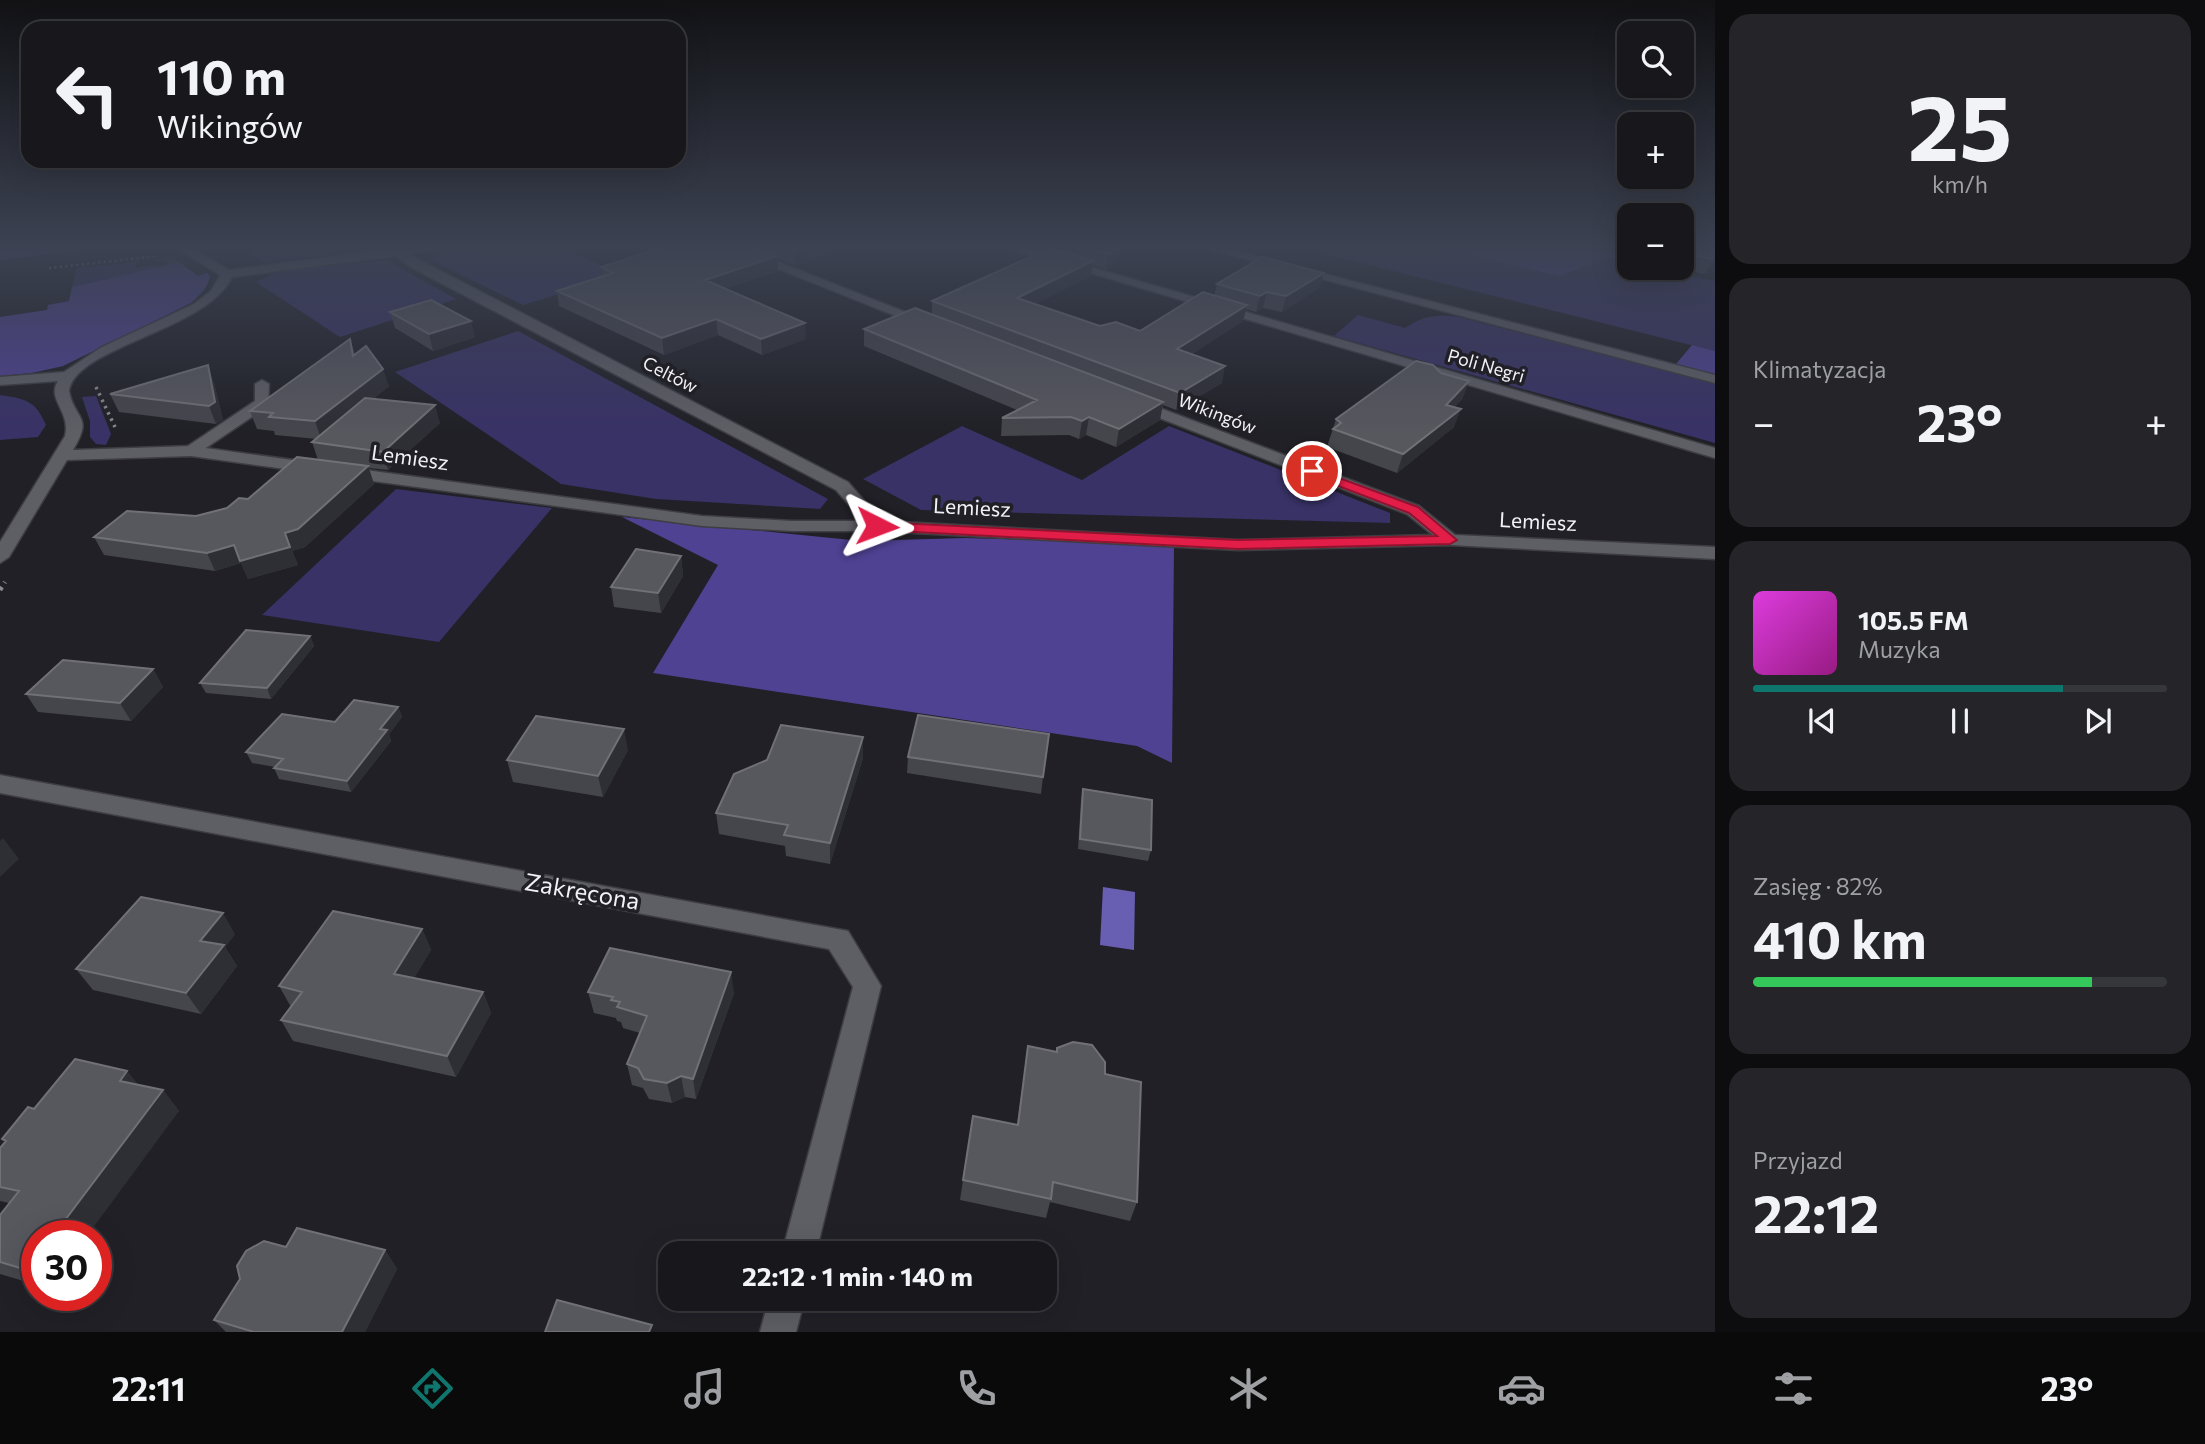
<!DOCTYPE html>
<html lang="pl">
<meta charset="utf-8">
<style>
:root{--surface:#18181c;--page:#252529;--text:#f1f3f6;--muted:#9fa0a3;--line:#36373b;--accent:#0f766e}
body{margin:0;font-family:Commissioner,sans-serif;background:var(--page);color:var(--text);height:100vh;display:flex;flex-direction:column;font-size:26px;white-space:nowrap}
*{box-sizing:border-box;margin:0}
p{font-size:23px;color:var(--muted)}
.icon{flex:none;width:38px;height:38px;fill:none;stroke:currentColor;stroke-width:2;stroke-linecap:round;stroke-linejoin:round}
.map{position:relative;flex:1;overflow:hidden}
.panel{display:flex;flex-direction:column;gap:14px;padding:14px;background:#0d0d0f;width:490px}
.panel>*{flex:none}
.banner{position:absolute;left:21px;top:21px;width:665px;height:147px;border-radius:21px;box-shadow:0 7px 28px #0002,0 0 0 2px var(--line);background:#18181c;color:var(--text);overflow:hidden}
.tools{position:absolute;left:1617px;top:21px;display:grid;gap:14px}
.tools a{display:grid;place-items:center;width:77px;height:77px;border-radius:14px;background:var(--surface);box-shadow:0 7px 28px #0002,0 0 0 2px var(--line);font-size:35px}
.speed{position:absolute;left:21px;top:1220px;display:flex;gap:14px;font-size:35px;font-weight:700;text-align:center}
.speed>*{display:grid;place-content:center;width:91px;height:91px;border-radius:50%;background:var(--surface);box-shadow:0 7px 28px #0002,0 0 0 2px var(--line);line-height:1}
.speed .limit{border:10px solid #d22;background:#fff;color:#111}
.pin{position:absolute;display:grid;place-items:center;width:60px;height:60px;color:#fff;margin:-30px;border:4px solid #fff;border-radius:50%;box-shadow:0 2px 7px #0007}
.me{position:absolute;width:77px;margin:-38px;rotate:93deg;stroke-linejoin:round;filter:drop-shadow(0 0 5px #0008)}
.turn{display:flex;align-items:center;gap:24px;height:147px;padding:0 21px;font-size:32px}
.turn .icon{width:91px;height:91px;stroke-width:2.5}
.turn b{display:block;font-size:49px;line-height:60px}
.big{font-size:52px;font-weight:700;line-height:1.1}
.panel .tile{flex:1;display:flex;flex-direction:column;justify-content:center;gap:10px;min-width:0;padding:0 24px;border-radius:21px;background:var(--page)}
.panel .dial{align-items:center;gap:0}
.dial b{font-size:91px;line-height:1}
.song{display:flex;align-items:center;gap:21px}
.cover{width:84px;height:84px;border-radius:10px;background:linear-gradient(135deg,hsl(300 70% 55%),hsl(310 70% 35%))}
.played{height:7px;border-radius:4px;background:linear-gradient(90deg,var(--accent) 75%,var(--line) 75%)}
.keys{display:flex;justify-content:space-around;direction:ltr}
.heat{display:flex;justify-content:space-between;align-items:center;font-size:38px;direction:ltr}
.charge{height:10px;border-radius:5px;background:linear-gradient(90deg,#34c759 82%,var(--line) 0)}
.trip{position:absolute;left:658px;top:1241px;width:399px;height:70px;border-radius:21px;background:var(--surface);box-shadow:0 7px 28px #0002,0 0 0 2px var(--line);font-weight:700;line-height:70px;text-align:center}
.tab-bar{display:flex;height:112px;justify-content:space-around;align-items:center;background:#0a0a0b;color:var(--muted)}
.tab-bar .icon{width:49px;height:49px}
.tab-bar .active{color:var(--accent)}
.tab-bar b{font-size:32px;color:var(--text)}
main{display:flex;flex:1;min-height:0}
.map>svg:first-child{display:block}
.green{fill:#383266}
.forest{fill:#4f4293}
.water{fill:#685eb2}
.lines{fill:none;stroke-linecap:round;stroke-linejoin:round}
.lane-casing{stroke:#3d3d42;stroke-width:3}
.street-casing{stroke:#3d3d42;stroke-width:3}
.path-far2{stroke:#8a8a8f;stroke-width:2.5;stroke-dasharray:2 3.5;stroke-linecap:butt}
.path-far1{stroke:#8a8a8f;stroke-width:3.5;stroke-dasharray:2.5 4.5;stroke-linecap:butt}
.path{stroke:#8a8a8f;stroke-width:4.5;stroke-dasharray:3.5 5;stroke-linecap:butt}
.lane{fill:#5e5e65;fill-rule:evenodd}
.street{fill:#5e5e65;fill-rule:evenodd}
.wall{fill:#45454c}
.shaded-wall{fill:#2e2e35}
.building{fill:#57575e;stroke:#707076;stroke-width:2}
.route{fill:#e11d48;stroke:#92132f;stroke-width:2}
.labels{text-anchor:middle;stroke-width:7;stroke-linejoin:round;paint-order:stroke}
.far-street-label{font-size:18px;fill:#f1f1f6;stroke:#202026}
.street-label{font-size:21px;fill:#f1f1f6;stroke:#202026}
.near-street-label{font-size:24px;fill:#f1f1f6;stroke:#202026}
</style>
<main>
<div class="map">
<svg width="1715" height="1332" viewBox="0 0 1715 1332">
<rect width="100%" height="100%" fill="#202026"/>
<path class="green" d="M234,246H376V249L264,262Z
M500,246H558L621,275L523,305L431,260L440,253Z
M1293,246H1429L1559,276L1608,258L1629,263V268H1653L1715,281V351Z
M171,257L179,262L72,287L77,268L137,262L135,268L153,265L157,267L168,264L163,260L154,262L157,259Z
M386,260L456,299L340,337L256,282L277,272Z
M1358,315L1405,328C1423,316 1436,314 1458,317L1715,383V443L1334,336Z
M518,331L828,499L820,509L656,499L561,484L395,372Z
M0,395C26,399 35,400 46,425L38,437L0,440Z
M96,396L111,434L106,445L96,444L90,437V421L82,397Z
M962,426L1082,480L1169,426L1390,513V523L921,510L863,479Z
M396,489L552,508L439,642L262,615Z"/>
<path class="forest" d="M0,246H118L0,260Z
M1429,246H1629V263L1608,258L1559,276Z
M179,262L198,276L207,273L210,276C208,288 200,295 191,303L63,366L32,373L0,376V317L47,310L48,305L69,301L72,287Z
M1692,345L1715,351V374L1676,364Z
M622,517L861,541L965,538L1174,544L1172,763L1137,746L653,673L718,565Z"/>
<path class="water" d="M1103,887L1135,892L1134,950L1100,945Z"/>
<g class="lines">
<g class="lane-casing">
<path id="lane" d="M262,380L269,384L268,406L197,454H185L183,451L185,448L255,401V384Z"/>
</g>
<g class="street-casing">
<path id="street" d="M174,246H188L229,270L414,246H449L408,254L848,482L882,521L1238,540L1433,535L1407,514L1131,407L1128,404L1136,399L1419,506L1455,535L1715,547V559L1450,545L1238,550L877,531H792L702,526L191,456L67,460L9,557L0,563V542L65,436C71,411 46,399 58,381L0,385V377L64,372L102,347L194,304L211,291L220,275ZM396,256L412,268L836,490L863,521H792L702,516L191,446L73,450C94,415 75,421 69,391C76,346 206,331 232,277Z
M721,246H738L933,323L931,326H921Z
M999,246H1018L1715,448V458Z
M1197,246H1217L1715,375V383Z
M0,775L848,931L881,986L816,1253H782L853,987L829,949L0,793Z
M769,1298H805L796,1332H760Z"/>
</g>
<path class="path-far2" d="M49,268L158,256"/>
<path class="path-far1" d="M96,387L115,427"/>
<path class="path" d="M0,590L5,582"/>
<use href="#lane" class="lane"/>
<use href="#street" class="street"/>
</g>
<path class="wall" d="M638,246H842V249L795,265L777,258L778,271L725,289L806,339L762,355L718,335L664,355L559,306L557,291L602,276L601,267L650,252Z
M1064,246H1120L1118,263L1106,269L1093,265L1091,276L1035,304L1100,326L1140,331L1214,296L1217,284L1324,273L1319,288L1282,312L1263,308L1256,312L1246,309L1243,321L1192,354L1222,383L1176,410L1163,405L1160,420L1116,447L1086,435L1079,439L1069,435L1001,436L1002,418L1017,410L864,346V329L932,315V301L1064,252Z
M1682,246H1715V261L1705,274L1676,268H1682Z
M390,312L475,337L433,351L395,328Z
M350,339L355,355L389,386L373,399L440,423L388,470L369,468L374,484L305,547L292,551L298,565L248,579L241,563L215,571L104,555L94,537L196,516L227,508L248,499L318,460L312,442L317,439L275,435L274,431L257,429L250,411Z
M1441,373L1469,381L1462,399L1454,407V427L1397,473L1327,447L1336,419Z
M214,383L223,420L216,424L119,412L110,394Z
M681,556L683,576L661,613L614,607L611,587Z
M310,636L314,646L271,699L206,693L200,683Z
M153,669L163,687L131,721L38,712L26,694Z
M398,707L402,717L389,734L391,741L351,792L279,779L274,768L275,767L252,763L246,752L335,722Z
M628,750L603,797L513,782L507,760Z
M908,757L1043,777L1041,794L907,773Z
M863,758L830,864L786,856L785,846L719,834L716,813Z
M1083,789L1151,850L1148,861L1078,849L1081,800Z
M422,929L431,950L414,978L483,992L491,1013L456,1077L293,1041L281,1020L291,1007L279,986Z
M235,934L225,947L237,966L201,1014L93,990L76,969Z
M588,992L734,993L696,1099L685,1097L672,1103L649,1099L643,1088L632,1085L627,1064L640,1033L623,1028L621,1022L617,1021L616,1018L594,1013Z
M1028,1046L1105,1074L1137,1202L1130,1221L1050,1202L1046,1218L960,1200L963,1180L1017,1124Z
M127,1071L138,1085L163,1090L179,1111L37,1236V1285L0,1274V1215L9,1203L0,1201V1148L5,1142L2,1139L34,1109Z
M286,1247L385,1250L397,1269L365,1332H226L214,1320Z"/>
<path class="shaded-wall" d="M806,246H842V249L795,265L794,250Z
M1121,248L1118,263L1106,269L1108,254Z
M1715,255V261L1705,274L1712,259Z
M777,256L778,271L706,296L705,280Z
M1093,261L1091,276L1015,314L1017,298Z
M1324,273L1319,288L1282,312L1286,296Z
M1267,292L1263,308L1256,312L1260,296Z
M1247,305L1243,321L1174,366L1177,349Z
M716,319L718,335L664,355L662,338Z
M471,321L475,337L433,351L429,334Z
M805,323L806,339L762,355L761,339Z
M208,365L214,383L223,420L216,424L209,406Z
M1225,366L1222,383L1176,410L1180,393Z
M383,369L389,386L321,439L315,421Z
M1469,381L1462,399L1439,422L1446,405Z
M1163,402L1160,420L1116,447L1119,429Z
M435,405L440,423L388,470L383,452Z
M1461,409L1454,427L1397,473L1403,454Z
M1089,417L1086,435L1079,439L1082,421Z
M368,466L374,484L305,547L292,551L298,565L248,579L241,563L215,571L207,553L285,533Z
M681,556L683,576L661,613L658,593Z
M310,636L314,646L271,699L267,688Z
M153,669L163,687L131,721L120,703Z
M398,707L402,717L389,734L391,741L351,792L347,781L380,729Z
M624,729L628,750L603,797L598,776Z
M863,737V758L830,864V843Z
M3,838L19,859L0,877V841Z
M223,913L235,934L225,947L237,966L201,1014L186,993L200,941Z
M422,929L431,950L404,995L394,974Z
M731,972L734,993L696,1099L693,1079Z
M483,992L491,1013L456,1077L447,1056Z
M127,1071L144,1092L120,1081Z
M681,1076L685,1097L672,1103L667,1083Z
M163,1090L179,1111L87,1236H53Z
M385,1250L397,1269L365,1332H342Z
M37,1257V1278L27,1270Z"/>
<path class="building" d="M667,246H751L777,256L705,280L805,323L761,339L716,319L662,338L557,291L613,273L601,267Z
M784,246H806L794,250Z
M1083,246H1120L1121,248L1108,254Z
M1682,246H1715V255L1712,259L1682,252Z
M1050,248L1093,261L1017,298L1100,326L1116,322L1140,331L1203,292L1247,305L1177,349L1225,366L1180,393L932,301Z
M1262,257L1324,273L1286,296L1267,292L1260,296L1217,284Z
M431,300L471,321L429,334L390,312Z
M915,308L1163,402L1119,429L1089,417L1082,421L1071,417L1002,418L1037,400L864,329Z
M350,339L353,356L366,346L383,369L315,421L269,417L273,413L250,411Z
M1416,361L1433,365L1441,373L1469,381L1446,405L1461,409L1403,454L1333,429L1341,423L1336,419Z
M208,365L215,402L209,406L110,394Z
M365,398L435,405L383,452L312,442Z
M297,457L368,466L298,529L285,533L290,547L240,561L234,545L207,553L94,537L127,511L196,516L227,508L239,498L248,499Z
M636,549L681,556L658,593L611,587Z
M246,630L310,636L267,688L200,683Z
M63,660L153,669L120,703L26,694Z
M354,700L398,707L380,729L387,730L347,781L274,768L283,759L246,752L282,714L335,722Z
M918,715L1049,734L1043,777L908,757Z
M536,716L624,729L598,776L507,760Z
M781,725L863,737L830,843L784,835L788,825L716,813L734,774L767,760Z
M1083,789L1152,800L1151,850L1080,839Z
M141,897L223,913L200,941L224,945L186,993L76,969Z
M333,911L422,929L394,974L483,992L447,1056L281,1020L302,992L279,986Z
M610,948L731,972L693,1079L681,1076L667,1083L644,1079L638,1068L627,1064L647,1016L617,1007L620,1002L611,1000L613,997L588,992Z
M1073,1042L1092,1045L1105,1062V1074L1141,1082L1137,1202L1053,1182L1051,1199L963,1180L973,1116L1018,1125L1028,1046L1057,1052V1048Z
M75,1059L127,1071L120,1081L163,1090L53,1236H37V1257L27,1270L0,1262V1215L19,1191L0,1187V1148L6,1141L2,1139L28,1107L34,1109Z
M297,1228L385,1250L342,1332H254L214,1320L240,1279L237,1266L246,1251L264,1241L286,1247Z
M557,1300L652,1325L649,1332H545Z"/>
<linearGradient id="sky" x2="0" y2="1"><stop stop-color="#121215"/><stop offset="0.57" stop-color="#3c4252"/><stop offset="1" stop-color="#3c4252" stop-opacity="0"/></linearGradient>
<rect width="1715" height="433" fill="url(#sky)"/>
<path class="route" d="M1312,468L1418,507L1457,540L1450,544L1238,549L877,530L871,526L877,522L1238,540L1437,536L1409,513L1307,474L1305,471Z"/>
<g class="labels">
<g class="far-street-label">
<text transform="translate(1486 366) rotate(16)" y="6">Poli Negri</text>
<text transform="translate(670 375) rotate(27)" y="6">Celtów</text>
<text transform="translate(1217 414) rotate(21)" y="6">Wikingów</text>
</g>
<g class="street-label">
<text transform="translate(410 458) rotate(8)" y="7">Lemiesz</text>
<text transform="translate(972 508) rotate(3)" y="7">Lemiesz</text>
<text transform="translate(1538 522) rotate(3)" y="7">Lemiesz</text>
</g>
<g class="near-street-label">
<text transform="translate(582 892) rotate(10)" y="8">Zakręcona</text>
</g>
</g>
</svg>
<div class="tools">
<a><svg class="icon" aria-label="search" viewBox="0 0 24 24"><circle cx="10" cy="10" r="6"/><path d="M15 15l6 6"/></svg></a>
<a>+</a>
<a>−</a>
</div>
<div class="speed"><div class="limit">30</div></div>
<div class="pin" style="left:1312px;top:471px;background:#d93025"><svg class="icon" aria-label="arrive" viewBox="0 0 24 24"><path d="M6 21V4h12l-3 4 3 4H6"/></svg></div>
<svg class="me" style="left:877px;top:526px" viewBox="-20 -20 40 40"><path d="M0-17L14 15 0 8-14 15z" fill="#e11d48" stroke="#fff" stroke-width="4"/></svg>
<div class="trip">22:12 · 1 min · 140 m</div>
<div class="banner">
<div class="turn"><svg class="icon" aria-label="left" viewBox="0 0 24 24"><path d="M17 20v-9H6M10 6l-5 5 5 5"/></svg><div><b>110 m</b>Wikingów</div></div>
</div>
</div>
<section class="panel">
<div class="tile dial"><b>25</b><p>km/h</p></div>
<div class="tile"><p>Klimatyzacja</p>
<div class="heat"><a>−</a><b class="big">23°</b><a>+</a></div>
</div>
<div class="tile">
<div class="song"><i class="cover"></i><div><b>105.5 FM</b><p>Muzyka</p></div></div>
<div class="played"></div>
<div class="keys"><svg class="icon" aria-label="previous" viewBox="0 0 24 24"><path d="M18 5L8 12l10 7zM5 5v14"/></svg><svg class="icon" aria-label="pause" viewBox="0 0 24 24"><path d="M8 5v14M16 5v14"/></svg><svg class="icon" aria-label="next" viewBox="0 0 24 24"><path d="M6 5l10 7-10 7zM19 5v14"/></svg></div>
</div>
<div class="tile"><p>Zasięg · 82%</p><b class="big">410 km</b><div class="charge"></div></div>
<div class="tile"><p>Przyjazd</p><b class="big">22:12</b></div>
</section>
</main>
<nav class="tab-bar">
<b>22:11</b>
<svg class="icon active" aria-label="directions" viewBox="0 0 24 24"><path d="M12 3l9 9-9 9-9-9zM9 14v-3h6M13 9l2 2-2 2"/></svg>
<svg class="icon" aria-label="music" viewBox="0 0 24 24"><path d="M9 18V5l10-2v13"/><circle cx="6" cy="18" r="3"/><circle cx="16" cy="16" r="3"/></svg>
<svg class="icon" aria-label="phone" viewBox="0 0 24 24"><path d="M5 4h4l2 5-3 2q2 4 5 5l2-3 5 2v4C11 20 4 13 5 4z"/></svg>
<svg class="icon" aria-label="climate" viewBox="0 0 24 24"><path d="M12 3v18M4 7l16 10M4 17L20 7"/></svg>
<svg class="icon" aria-label="car" viewBox="0 0 24 24"><path d="M5 17H2v-5l4-1 3-4h7l3 4 3 1v5h-3M9 17h6M6 11h13"/><circle cx="7" cy="17" r="2"/><circle cx="17" cy="17" r="2"/></svg>
<svg class="icon" aria-label="filters" viewBox="0 0 24 24"><path d="M4 7h16M4 17h16"/><circle cx="9" cy="7" r="2"/><circle cx="15" cy="17" r="2"/></svg>
<b>23°</b>
</nav>
